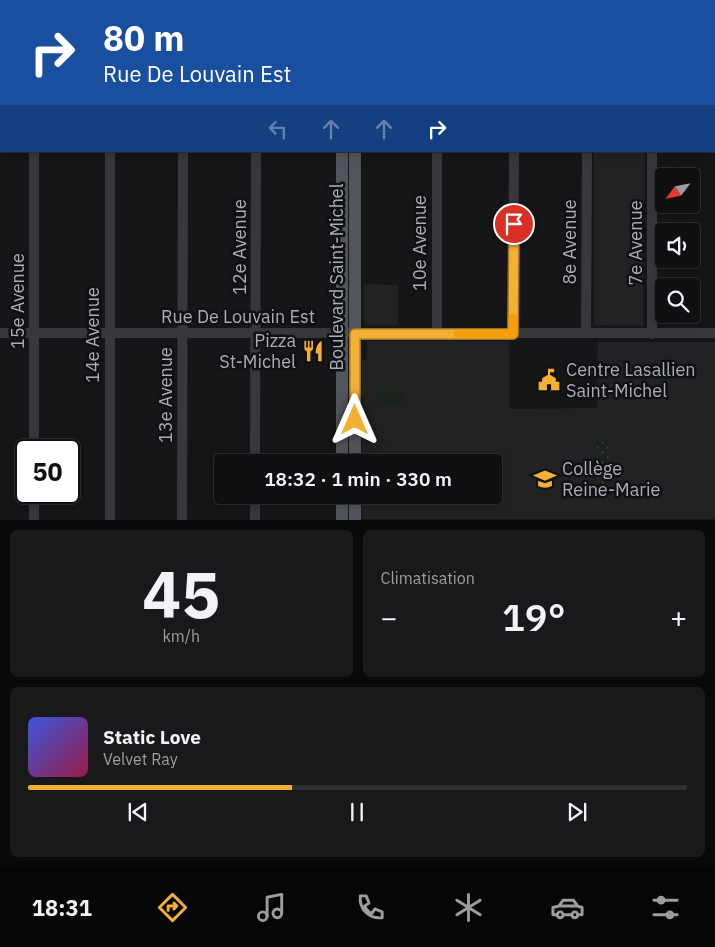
<!DOCTYPE html>
<html lang="fr">
<meta charset="utf-8">
<style>
:root{--surface:#101012;--page:#19191b;--text:#f1f3f6;--muted:#9c9d9f;--line:#303032;--accent:#f2b134}
body{margin:0;font-family:"IBM Plex Sans",sans-serif;background:var(--page);color:var(--text);height:100vh;display:flex;flex-direction:column;font-size:19px;white-space:nowrap}
*{box-sizing:border-box;margin:0}
p{font-size:16px;color:var(--muted)}
.icon{flex:none;width:28px;height:28px;fill:none;stroke:currentColor;stroke-width:2;stroke-linecap:round;stroke-linejoin:round}
.map{position:relative;height:520px;overflow:hidden}
.details{display:flex;flex-direction:column;gap:10px;padding:10px;background:#09090a;flex:1}
.details>*{flex:none}
.top-card{position:absolute;left:0px;top:0px;width:715px;height:152px;box-shadow:0 2px 12px #0003,0 0 0 1px var(--line);background:#1a4fa0;color:#fff;overflow:hidden}
.needle{width:32px;rotate:238deg}
.buttons{position:absolute;left:655px;top:168px;display:grid;gap:10px}
.buttons a{display:grid;place-items:center;width:45px;height:45px;border-radius:5px;background:var(--surface);box-shadow:0 2px 12px #0003,0 0 0 1px var(--line);font-size:25px}
.speed{position:absolute;left:15px;top:439px;display:flex;gap:10px;font-size:25px;font-weight:700;text-align:center}
.speed>*{display:grid;place-content:center;width:65px;height:65px;border-radius:50%;background:var(--surface);box-shadow:0 2px 12px #0003,0 0 0 1px var(--line);line-height:1}
.speed .limit{border:2px solid #111;border-radius:8px;background:#fff;color:#111}
.pin{position:absolute;display:grid;place-items:center;width:42px;height:42px;color:#fff;margin:-21px;border:2px solid #fff;border-radius:50%;box-shadow:0 1px 5px #0007}
.me{position:absolute;width:55px;margin:-28px;rotate:0deg;stroke-linejoin:round;filter:drop-shadow(0 0 4px #0008)}
.turn{display:flex;align-items:center;gap:18px;height:105px;padding:0 20px;font-size:22px}
.turn .icon{width:65px;height:65px;stroke-width:2.5}
.turn b{display:block;font-size:35px;line-height:42px}
.lanes{display:flex;align-items:center;height:48px;padding:0 20px;background:#0003;justify-content:center;gap:25px;direction:ltr}
.lanes .off{opacity:.35}
.big{font-size:38px;font-weight:600;line-height:1.1}
.details .card{flex:1;display:flex;flex-direction:column;justify-content:center;gap:8px;min-width:0;padding:0 18px;border-radius:8px;background:var(--page)}
.details .dial{align-items:center;gap:0}
.dial b{font-size:65px;line-height:1}
.song{display:flex;align-items:center;gap:15px}
.cover{width:60px;height:60px;border-radius:8px;background:linear-gradient(135deg,hsl(230 70% 55%),hsl(340 70% 35%))}
.played{height:5px;border-radius:2px;background:linear-gradient(90deg,var(--accent) 40%,var(--line) 40%)}
.keys{display:flex;justify-content:space-around;direction:ltr}
.heat{display:flex;justify-content:space-between;align-items:center;font-size:28px;direction:ltr}
.details .tiles{flex:1;display:grid;gap:10px;grid-template-columns:1fr 1fr}
.card:last-child{grid-column:span 2}
.trip{position:absolute;left:214px;top:454px;width:288px;height:50px;border-radius:5px;background:var(--surface);box-shadow:0 2px 12px #0003,0 0 0 1px var(--line);font-weight:600;line-height:50px;text-align:center}
.menu{display:flex;height:80px;justify-content:space-around;align-items:center;background:#060607;color:var(--muted)}
.menu .icon{width:35px;height:35px}
.menu .active{color:var(--accent)}
.menu b{font-size:22px;color:var(--text)}
.map>svg:first-child{display:block}
.built{fill:#222225}
.grass{fill:url(#grass-dots)}
.pitch{fill:#1c231d}
.lines{fill:none;stroke-linecap:round;stroke-linejoin:round}
.minor{stroke:#37383d;stroke-width:10}
.major{stroke:#53555c;stroke-width:12}
.route-casing{stroke:#9d7322;stroke-width:12}
.route{stroke:#f2b134;stroke-width:9}
.slow{stroke:#f59e0b;stroke-width:9}
.labels{text-anchor:middle;stroke-width:5;stroke-linejoin:round;paint-order:stroke}
.street-label{font-size:18px;fill:#a8adb8;stroke:#111113}
.poi-label{font-size:18px;fill:#a8adb8;stroke:#111113;text-anchor:start}
</style>
<div class="map">
<svg width="715" height="520" viewBox="0 0 715 520">
<defs>
<pattern id="grass-dots" width="8" height="8" patternUnits="userSpaceOnUse" patternTransform="scale(1.25)"><rect width="8" height="8" fill="#1c231d"/><path d="M2 2h.1M6 6h.1" fill="none" stroke="#3a403c" stroke-width="1.8" stroke-linecap="round"/></pattern>
</defs>
<rect width="100%" height="100%" fill="#161618"/>
<path class="built" d="M594,151H645L643,326L594,325Z
M364,284L398,285V325L368,326L364,322Z
M367,341H509L510,409L597,408L598,342H715V519H362V495H492V462H362V360L367,359Z"/>
<path class="grass" d="M597,438H611L609,496L597,495Z"/>
<path class="pitch" d="M378,392H404V405H378Z"/>
<g class="lines">
<path class="minor" d="M109,0V1
M183,0V1
M587,0V1
M653,0V1
M256,1V0
M437,1V0
M514,1V0
M0,29H1
M714,34H715
M110,151V520
M0,333H715
M586,333L587,151
M437,334V151
M513,334L514,151
M652,334V151
M34,450V151
M255,462L256,151
M34,492V520
M182,520L183,151
M255,520V495"/>
<path class="major" d="M342,1V0
M355,1V0
M342,462V151
M355,462V151
M342,520V495
M355,520V495"/>
</g>
<g class="lines">
<g class="route-casing">
<path id="route" d="M355,420V334H513L514,224"/>
</g>
<use href="#route" class="route"/>
<path class="slow" d="M458,334H513V318"/>
</g>
<defs>
<g id="restaurant-bare" transform="scale(1.725)"><path d="M-5-6h1v4h1v-4h1v4h1v-4h1v5L-1.5 .5V6h-2V.5L-5-1ZM5-6V6H3V1.5H1.5Q1.5-4 5-6Z" fill="#f2b134" stroke="#111113" stroke-width="2.5" paint-order="stroke"/></g>
<g id="civic-bare" transform="scale(1.725)"><path d="M-.6-6.5H3V-4.5H.6V-3L4-1V1h2V6H-6V1h2V-1L-.6-3ZM-1.2 2.5V6h2.4V2.5Z" fill="#f2b134" stroke="#111113" stroke-width="2.5" paint-order="stroke"/></g>
<g id="school-bare" transform="scale(1.725)"><path d="M0-5L7-2L0 1L-7-2ZM-4 1L0 2.5L4 1V4Q0 6-4 4Z" fill="#f2b134" stroke="#111113" stroke-width="2.5" paint-order="stroke"/></g>
</defs>
<g fill-rule="evenodd">
<use href="#restaurant-bare" x="313" y="351"/>
<use href="#civic-bare" x="549" y="380"/>
<use href="#school-bare" x="545" y="479"/>
</g>
<g class="labels">
<g class="street-label">
<text transform="translate(570 242) rotate(-90)" y="6">8e Avenue</text>
<text transform="translate(420 243) rotate(-90)" y="6">10e Avenue</text>
<text transform="translate(636 243) rotate(-90)" y="6">7e Avenue</text>
<text transform="translate(240 247) rotate(-90)" y="6">12e Avenue</text>
<text transform="translate(337 277) rotate(-90)" y="6">Boulevard Saint-Michel</text>
<text transform="translate(18 301) rotate(-90)" y="6">15e Avenue</text>
<text x="238" y="323">Rue De Louvain Est</text>
<text transform="translate(93 335) rotate(-90)" y="6">14e Avenue</text>
<text transform="translate(166 395) rotate(-90)" y="6">13e Avenue</text>
</g>
<g class="poi-label">
<text x="296" y="347" text-anchor="end">Pizza<tspan x="296" dy="21">St-Michel</tspan></text>
<text x="566" y="376">Centre Lasallien<tspan x="566" dy="21">Saint-Michel</tspan></text>
<text x="562" y="475">Collège<tspan x="562" dy="21">Reine-Marie</tspan></text>
</g>
</g>
</svg>
<div class="buttons">
<a><svg class="needle" viewBox="-14 -14 28 28"><path d="M0-13l5 13h-10z" fill="#e53935"/><path d="M0 13l5-13h-10z" fill="#9c9d9f"/></svg></a>
<a><svg class="icon" aria-label="sound" viewBox="0 0 24 24"><path d="M4 9h4l5-4v14l-5-4H4zM17 9q2 3 0 6"/></svg></a>
<a><svg class="icon" aria-label="search" viewBox="0 0 24 24"><circle cx="10" cy="10" r="6"/><path d="M15 15l6 6"/></svg></a>
</div>
<div class="speed"><div class="limit">50</div></div>
<div class="pin" style="left:514px;top:224px;background:#d93025"><svg class="icon" aria-label="arrive" viewBox="0 0 24 24"><path d="M6 21V4h12l-3 4 3 4H6"/></svg></div>
<svg class="me" style="left:355px;top:420px" viewBox="-20 -20 40 40"><path d="M0-17L14 15 0 8-14 15z" fill="#f2b134" stroke="#fff" stroke-width="4"/></svg>
<div class="trip">18:32 · 1 min · 330 m</div>
<div class="top-card">
<div class="turn"><svg class="icon" aria-label="right" viewBox="0 0 24 24"><path d="M7 20v-9h11M14 6l5 5-5 5"/></svg><div><b>80 m</b>Rue De Louvain Est</div></div>
<div class="lanes"><svg class="icon off" aria-label="left" viewBox="0 0 24 24"><path d="M17 20v-9H6M10 6l-5 5 5 5"/></svg><svg class="icon off" aria-label="ahead" viewBox="0 0 24 24"><path d="M12 20V5M6 11l6-6 6 6"/></svg><svg class="icon off" aria-label="ahead" viewBox="0 0 24 24"><path d="M12 20V5M6 11l6-6 6 6"/></svg><svg class="icon" aria-label="right" viewBox="0 0 24 24"><path d="M7 20v-9h11M14 6l5 5-5 5"/></svg></div>
</div>
</div>
<section class="details">
<div class="tiles">
<div class="card dial"><b>45</b><p>km/h</p></div>
<div class="card"><p>Climatisation</p>
<div class="heat"><a>−</a><b class="big">19°</b><a>+</a></div>
</div>
<div class="card">
<div class="song"><i class="cover"></i><div><b>Static Love</b><p>Velvet Ray</p></div></div>
<div class="played"></div>
<div class="keys"><svg class="icon" aria-label="previous" viewBox="0 0 24 24"><path d="M18 5L8 12l10 7zM5 5v14"/></svg><svg class="icon" aria-label="pause" viewBox="0 0 24 24"><path d="M8 5v14M16 5v14"/></svg><svg class="icon" aria-label="next" viewBox="0 0 24 24"><path d="M6 5l10 7-10 7zM19 5v14"/></svg></div>
</div>
</div>
</section>
<nav class="menu">
<b>18:31</b>
<svg class="icon active" aria-label="directions" viewBox="0 0 24 24"><path d="M12 3l9 9-9 9-9-9zM9 14v-3h6M13 9l2 2-2 2"/></svg>
<svg class="icon" aria-label="music" viewBox="0 0 24 24"><path d="M9 18V5l10-2v13"/><circle cx="6" cy="18" r="3"/><circle cx="16" cy="16" r="3"/></svg>
<svg class="icon" aria-label="phone" viewBox="0 0 24 24"><path d="M5 4h4l2 5-3 2q2 4 5 5l2-3 5 2v4C11 20 4 13 5 4z"/></svg>
<svg class="icon" aria-label="climate" viewBox="0 0 24 24"><path d="M12 3v18M4 7l16 10M4 17L20 7"/></svg>
<svg class="icon" aria-label="car" viewBox="0 0 24 24"><path d="M5 17H2v-5l4-1 3-4h7l3 4 3 1v5h-3M9 17h6M6 11h13"/><circle cx="7" cy="17" r="2"/><circle cx="17" cy="17" r="2"/></svg>
<svg class="icon" aria-label="filters" viewBox="0 0 24 24"><path d="M4 7h16M4 17h16"/><circle cx="9" cy="7" r="2"/><circle cx="15" cy="17" r="2"/></svg>
</nav>
